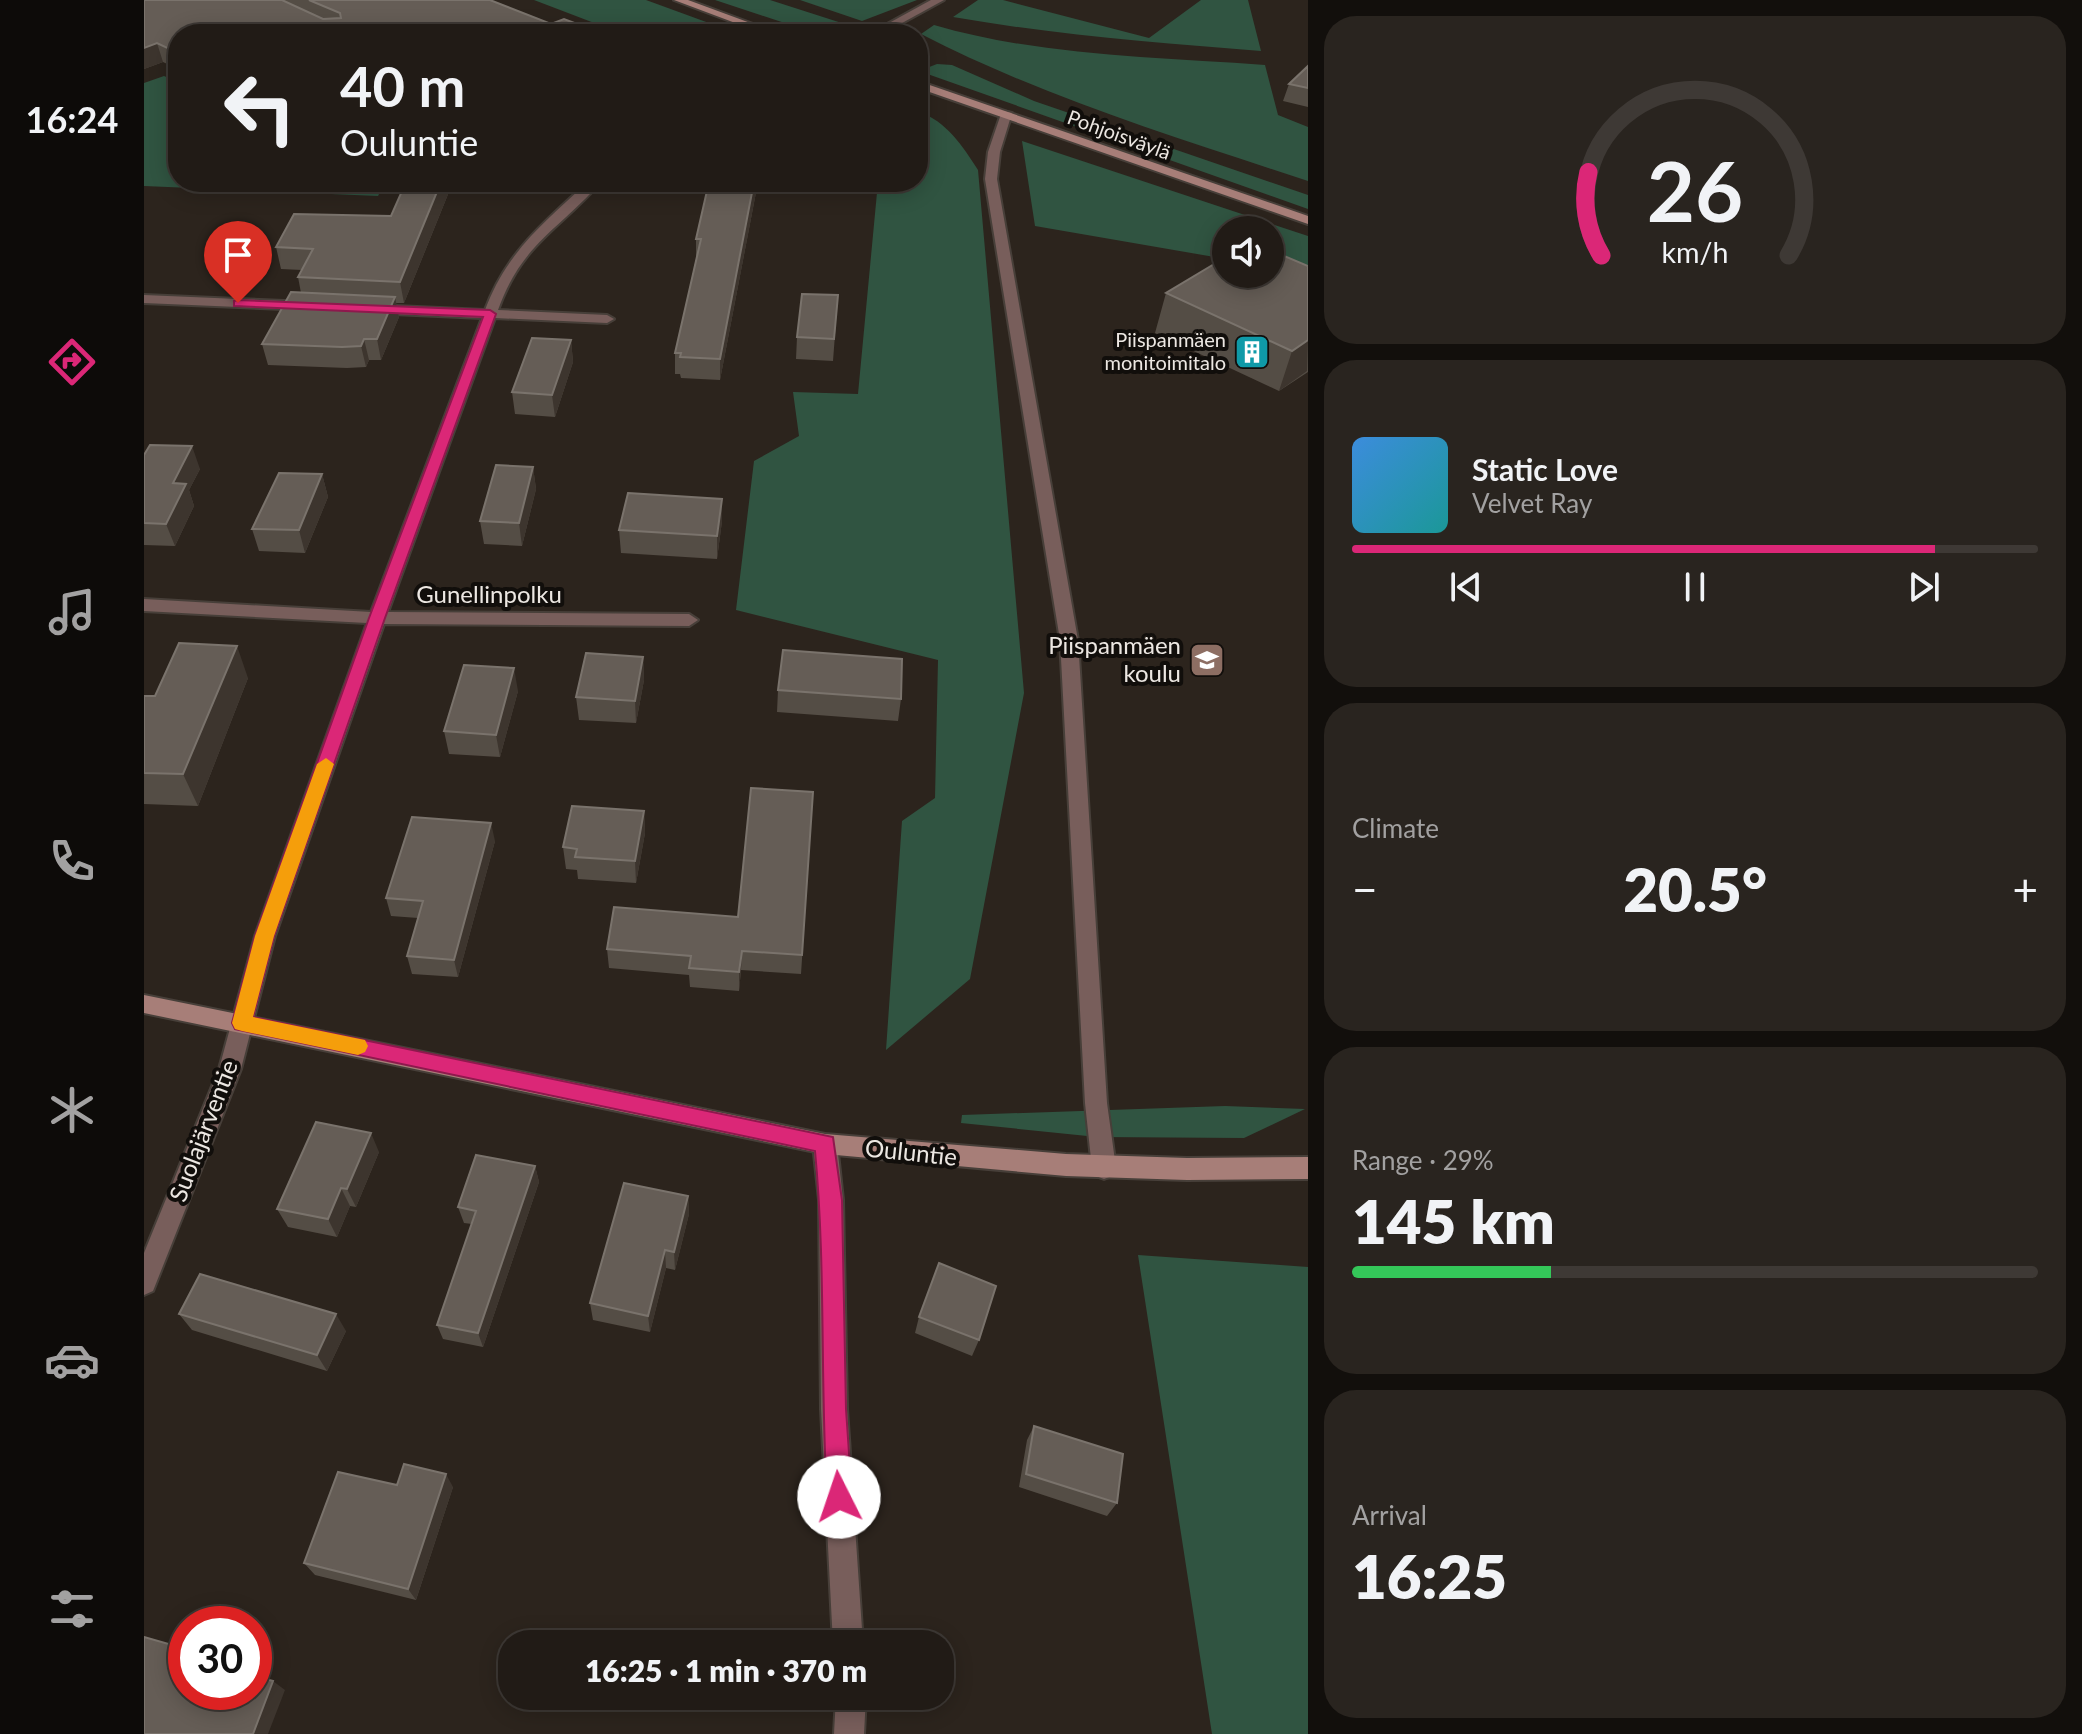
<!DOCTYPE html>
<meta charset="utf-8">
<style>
:root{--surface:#211b16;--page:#29241f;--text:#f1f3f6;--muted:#a2a1a1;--line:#3e3935;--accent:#db2777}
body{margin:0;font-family:Lato,sans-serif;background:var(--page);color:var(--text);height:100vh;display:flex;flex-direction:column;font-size:30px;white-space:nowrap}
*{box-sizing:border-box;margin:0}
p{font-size:26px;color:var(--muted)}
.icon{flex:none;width:44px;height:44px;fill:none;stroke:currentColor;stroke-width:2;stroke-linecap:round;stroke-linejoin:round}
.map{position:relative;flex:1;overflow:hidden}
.details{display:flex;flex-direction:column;gap:16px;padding:16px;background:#120f0c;width:774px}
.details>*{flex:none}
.hud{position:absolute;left:24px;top:24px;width:760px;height:168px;border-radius:32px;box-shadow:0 4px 20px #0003,0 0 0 2px var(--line);background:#211b16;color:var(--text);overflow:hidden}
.buttons{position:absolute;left:1068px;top:216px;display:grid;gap:16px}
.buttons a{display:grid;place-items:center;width:72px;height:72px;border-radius:50%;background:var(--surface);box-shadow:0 4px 20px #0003,0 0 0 2px var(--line);font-size:40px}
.speed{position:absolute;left:24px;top:1606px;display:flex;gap:16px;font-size:40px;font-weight:700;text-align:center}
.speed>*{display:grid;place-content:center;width:104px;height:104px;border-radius:50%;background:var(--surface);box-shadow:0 4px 20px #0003,0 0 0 2px var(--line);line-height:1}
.speed .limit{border:12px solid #d22;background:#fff;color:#111}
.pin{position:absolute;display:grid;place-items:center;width:68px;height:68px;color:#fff;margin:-82px -34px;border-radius:50% 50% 50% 0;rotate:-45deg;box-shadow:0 0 8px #0007}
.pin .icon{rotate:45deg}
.me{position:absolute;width:88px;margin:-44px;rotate:356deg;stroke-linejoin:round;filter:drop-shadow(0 0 6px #0008)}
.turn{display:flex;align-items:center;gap:28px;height:168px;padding:0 40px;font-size:36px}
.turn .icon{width:104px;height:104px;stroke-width:2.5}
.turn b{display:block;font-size:56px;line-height:68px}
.big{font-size:60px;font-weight:800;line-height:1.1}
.details .card{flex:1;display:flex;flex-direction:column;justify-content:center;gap:12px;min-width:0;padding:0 28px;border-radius:32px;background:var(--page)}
.details .dial{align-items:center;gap:0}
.dial svg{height:208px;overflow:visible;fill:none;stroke:var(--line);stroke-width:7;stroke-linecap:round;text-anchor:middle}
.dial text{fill:var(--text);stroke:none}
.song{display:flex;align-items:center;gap:24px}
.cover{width:96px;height:96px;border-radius:12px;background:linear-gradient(135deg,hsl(210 70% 55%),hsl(180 70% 35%))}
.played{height:8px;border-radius:4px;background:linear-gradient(90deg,var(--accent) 85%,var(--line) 85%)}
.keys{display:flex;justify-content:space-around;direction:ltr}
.heat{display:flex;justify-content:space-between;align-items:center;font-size:44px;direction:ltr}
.charge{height:12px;border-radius:6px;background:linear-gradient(90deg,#34c759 29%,var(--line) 0)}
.trip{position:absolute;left:354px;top:1630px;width:456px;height:80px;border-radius:32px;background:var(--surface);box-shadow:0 4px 20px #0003,0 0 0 2px var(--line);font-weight:800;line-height:80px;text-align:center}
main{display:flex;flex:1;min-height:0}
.tabs{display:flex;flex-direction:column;width:144px;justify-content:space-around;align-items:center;background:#0d0b09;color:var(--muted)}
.tabs .icon{width:56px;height:56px}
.tabs .active{color:var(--accent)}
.tabs b{font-size:36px;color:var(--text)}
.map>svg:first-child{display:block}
.green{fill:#305441}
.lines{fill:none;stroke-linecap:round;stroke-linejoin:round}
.service-casing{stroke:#473f39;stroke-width:4}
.minor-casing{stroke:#473f39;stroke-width:4}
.tertiary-casing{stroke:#473f39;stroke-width:4}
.secondary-casing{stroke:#473f39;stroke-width:4}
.service{fill:#785e5b;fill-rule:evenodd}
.minor{fill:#785e5b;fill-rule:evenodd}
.tertiary{fill:#785e5b;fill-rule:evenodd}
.secondary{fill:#a77e78;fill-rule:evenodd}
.wall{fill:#544d45}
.shaded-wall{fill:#3d352e}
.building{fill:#655d56;stroke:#7a736c;stroke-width:2}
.route{fill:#db2777;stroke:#8e194d;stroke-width:2}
.slow{fill:#f59e0b}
.labels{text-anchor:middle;stroke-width:8;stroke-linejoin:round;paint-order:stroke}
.far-street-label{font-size:20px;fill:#ece7e2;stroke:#110e0b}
.far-poi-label{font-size:20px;fill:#ece7e2;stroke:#110e0b;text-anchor:end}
.street-label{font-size:24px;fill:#ece7e2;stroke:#110e0b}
.poi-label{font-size:24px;fill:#ece7e2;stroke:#110e0b;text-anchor:end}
</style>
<main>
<nav class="tabs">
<b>16:24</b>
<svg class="icon active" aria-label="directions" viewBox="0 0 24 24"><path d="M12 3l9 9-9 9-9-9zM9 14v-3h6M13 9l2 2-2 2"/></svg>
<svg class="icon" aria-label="music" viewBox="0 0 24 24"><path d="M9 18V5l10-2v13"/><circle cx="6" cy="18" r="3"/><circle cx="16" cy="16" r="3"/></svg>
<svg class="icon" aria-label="phone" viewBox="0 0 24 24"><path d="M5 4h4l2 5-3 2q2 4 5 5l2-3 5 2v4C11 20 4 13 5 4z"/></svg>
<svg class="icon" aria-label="climate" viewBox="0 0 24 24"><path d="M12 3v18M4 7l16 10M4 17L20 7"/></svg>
<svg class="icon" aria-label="car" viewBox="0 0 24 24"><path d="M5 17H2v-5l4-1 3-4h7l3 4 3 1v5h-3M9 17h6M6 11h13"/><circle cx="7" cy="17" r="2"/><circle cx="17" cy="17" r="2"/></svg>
<svg class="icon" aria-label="filters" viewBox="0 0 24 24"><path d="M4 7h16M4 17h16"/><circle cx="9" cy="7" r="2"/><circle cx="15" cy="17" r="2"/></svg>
</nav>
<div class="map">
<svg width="1164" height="1734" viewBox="0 0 1164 1734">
<rect width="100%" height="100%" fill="#2c241d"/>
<path class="green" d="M390,0H502L595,34H479Z
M571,0H626L707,26L665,31Z
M656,0H773L718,21Z
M834,0H859L1005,38L1057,0H1104L1117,51C1014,43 912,35 809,17Z
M790,25C896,56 1011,57 1121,65L1134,115L1164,127V181C1034,138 899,97 777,34Z
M793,64L808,65L890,101L1164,195V209L775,71Z
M20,76L34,82V182H241L234,196L0,186V83Z
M774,111C803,122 818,145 834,170L880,693L826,979L742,1050L758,821L791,798L794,660L592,610L610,461L655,436L649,392L714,394L734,182H774Z
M878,141L1164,236V269L1126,266V230H1082V259L891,226Z
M1081,1106L1161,1109L1100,1138L953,1137L817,1123L818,1115Z
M994,1255L1164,1267V1734H1068Z"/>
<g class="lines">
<g class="service-casing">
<path id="service" d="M858,111L868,113L856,152L853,179L934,640L963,1103L972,1168L968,1176L960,1179L952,1176L948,1168L941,1103L916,640L841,179L844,152Z"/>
</g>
<g class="minor-casing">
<path id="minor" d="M444,182H457C414,231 378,243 354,310L463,315L470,319L463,323L351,318L244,612L545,614L554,620L545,626L240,624L131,936L97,1069L9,1291L0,1295V1253L75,1069L111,936L223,623L0,611V599L227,612L338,318L228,313L221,309L228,305L341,310C362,253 400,222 444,182Z
M0,295L164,302L171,306L164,310L0,303Z
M681,1134L689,1137L693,1144L699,1200L703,1409L719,1644H689L677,1409L675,1200L669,1144L673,1137Z
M692,1696H722L720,1734H690Z"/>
</g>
<g class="tertiary-casing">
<path id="tertiary" d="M787,0H800L738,34H725Z"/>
</g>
<g class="secondary-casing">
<path id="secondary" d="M530,0H544L636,34H621Z
M774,81L1164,216V224L774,88Z
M0,995L681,1134L922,1154L1043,1158L1164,1157V1179L1043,1180L922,1176L681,1154L0,1013Z"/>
</g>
<use href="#service" class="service"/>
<use href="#minor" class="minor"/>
<use href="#tertiary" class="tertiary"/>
<use href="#secondary" class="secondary"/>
</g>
<path class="wall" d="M0,0H346L407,24L460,34H34V69L19,62L0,69Z
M1164,66V107L1139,101L1145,84Z
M262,182H309L260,303H252L255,317L237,360H225L222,367L203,368L124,365L118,344L157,293L154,277L158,270L137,269L132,247L247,216Z
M614,182L576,380L537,378L536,374H531V353L552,259V239Z
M1164,266V372L1135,391L1011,333L1022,293Z
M694,295L689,361L652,359L653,337Z
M427,340L429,362L411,417L371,414L368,392Z
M0,455L56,469L45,490L50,506L31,546L0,545Z
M389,467L392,489L378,546L340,544L336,521Z
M178,474L184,497L161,553L115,551L108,529Z
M578,521L573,559L477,553L475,530Z
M499,657L500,680L492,723L435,720L432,697Z
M104,678L54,806L0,804V696H11Z
M634,690L757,699L754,721L633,712Z
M374,691L356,757L305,754L300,731Z
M669,792L657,974L597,970L595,991L546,987L545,975L465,968L463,949L594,917Z
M500,811L501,833L492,883L434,879L433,870L422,869L419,847Z
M351,841L314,977L268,974L263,956L274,918L247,916L242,898Z
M235,1152L212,1207L206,1206L193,1237L144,1227L133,1209Z
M391,1166L395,1182L339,1347L299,1339L293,1325L328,1224L320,1223L314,1207Z
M544,1196L545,1214L531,1270L522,1268L506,1332L449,1320L446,1303Z
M35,1314L202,1331L183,1371L48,1330Z
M775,1317L835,1340L828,1356L771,1333Z
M890,1426L973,1503L963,1516L875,1487L883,1440Z
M253,1485L309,1487L272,1600L171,1575L160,1563Z"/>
<path class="shaded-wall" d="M13,43L19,62L0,69V48Z
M297,182H309L260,303L256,282Z
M610,182H614L576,380V359Z
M251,297L255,317L237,360L233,339Z
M220,339L225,360L222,367L217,346Z
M427,340L429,362L411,417L408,395Z
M1164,340L1163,371L1135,391L1148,351Z
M48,446L56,469L45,490L50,506L31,546L22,524L29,483Z
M389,467L392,489L378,546L375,523Z
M178,474L184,497L161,553L155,530Z
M578,499V521L573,559V536Z
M93,646L104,678L54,806L39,774Z
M499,657L500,680L492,723L491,701Z
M370,668L374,691L356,757L352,735Z
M500,811L501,833L492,883L491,861Z
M347,823L351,841L314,977L310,960Z
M598,951L597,970L595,991V972Z
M227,1133L235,1152L212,1207L203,1189Z
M391,1166L395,1182L339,1347L334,1333Z
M197,1188L206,1206L193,1237L184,1219Z
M544,1196L545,1214L531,1270L530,1252Z
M521,1250L522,1268L506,1332L504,1316Z
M192,1314L202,1331L183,1371L173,1355Z
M302,1474L309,1487L272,1600L264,1589Z
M129,1681L141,1690L124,1734H109Z"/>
<path class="building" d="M0,0H138L179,19L197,18L196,13L165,0H346L407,24L420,19L460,34H34V53L13,43L0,48Z
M1164,66V88L1145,84Z
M262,182H297L256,282L154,277L169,249L132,247L150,214L247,216Z
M565,182H610L576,359L536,357L537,353H531L557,239H552Z
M1126,250L1164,266V340L1148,351L1022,293L1082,257V274H1126Z
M147,292L251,297L233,339H220L217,346L198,347L118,344Z
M658,294L694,295L690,339L653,337Z
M388,338L427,340L408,395L368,392Z
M6,445L48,446L29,483L42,484L22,524L0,523V455Z
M352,465L389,467L375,523L336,521Z
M135,473L178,474L155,530L108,529Z
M484,493L578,499L573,536L475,530Z
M35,643L93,646L39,774L0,773V696H11Z
M639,650L758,659L757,699L634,690Z
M442,653L499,657L491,701L432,697Z
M320,665L370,668L352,735L300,731Z
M607,788L669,792L658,955L598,951L595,972L545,968L547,956L463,949L470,907L594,917Z
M428,806L500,811L491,861L431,857L433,849L419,847Z
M268,817L347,823L310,960L263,956L279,901L242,898Z
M172,1122L227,1133L203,1189L197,1188L184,1219L133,1209Z
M332,1155L391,1166L334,1333L293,1325L332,1211L314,1207Z
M480,1183L544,1196L530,1252L521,1250L504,1316L446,1303Z
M795,1263L852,1286L835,1340L775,1317Z
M56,1274L192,1314L173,1355L35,1314Z
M890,1426L979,1454L973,1503L882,1474Z
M260,1464L302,1474L264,1589L160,1563L194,1472L253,1485Z
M0,1637L42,1649V1692H110V1676L129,1681L109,1734H0Z"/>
<path class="route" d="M94,300L346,310L352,314L241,618L130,936L109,1017L689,1137L698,1200L702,1409L708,1497L704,1506L695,1510L686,1506L683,1497C676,1382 682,1266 671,1151L91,1029L88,1023L111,936L225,618L339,317L90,306V301Z"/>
<path class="slow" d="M182,758L190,764L130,936L109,1017L221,1040L224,1046L221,1052L214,1055L98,1031L91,1029L88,1023L111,936L173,764Z"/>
<defs>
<g id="building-square" transform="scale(1.8)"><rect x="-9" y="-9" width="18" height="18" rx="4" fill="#0f9aa8" stroke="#110e0b"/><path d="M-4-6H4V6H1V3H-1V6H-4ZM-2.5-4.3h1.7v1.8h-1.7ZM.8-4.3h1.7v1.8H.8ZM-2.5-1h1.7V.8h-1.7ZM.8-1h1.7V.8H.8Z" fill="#fff"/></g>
<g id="school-square" transform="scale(1.8)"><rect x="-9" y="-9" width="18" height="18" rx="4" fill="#8d6e63" stroke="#110e0b"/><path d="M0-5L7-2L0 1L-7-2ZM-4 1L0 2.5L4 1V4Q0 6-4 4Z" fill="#fff"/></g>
</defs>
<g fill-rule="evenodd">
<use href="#building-square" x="1108" y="352"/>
<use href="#school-square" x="1063" y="660"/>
</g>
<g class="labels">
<g class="far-street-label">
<text transform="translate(975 135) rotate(20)" y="7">Pohjoisväylä</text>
</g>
<g class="far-poi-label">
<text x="1082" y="347">Piispanmäen<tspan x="1082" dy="23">monitoimitalo</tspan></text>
</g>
<g class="street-label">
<text x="345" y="603">Gunellinpolku</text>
<text transform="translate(60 1131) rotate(-69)" y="8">Suolajärventie</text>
<text transform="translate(767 1153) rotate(6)" y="8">Ouluntie</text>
</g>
<g class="poi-label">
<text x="1037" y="654">Piispanmäen<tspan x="1037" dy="28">koulu</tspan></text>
</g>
</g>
</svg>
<div class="buttons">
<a><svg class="icon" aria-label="sound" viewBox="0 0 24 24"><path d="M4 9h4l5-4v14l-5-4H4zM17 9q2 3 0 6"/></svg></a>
</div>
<div class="speed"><div class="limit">30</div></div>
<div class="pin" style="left:94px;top:303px;background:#d93025"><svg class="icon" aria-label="arrive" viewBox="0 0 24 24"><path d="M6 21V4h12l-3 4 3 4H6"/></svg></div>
<svg class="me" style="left:695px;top:1497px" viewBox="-20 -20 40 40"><circle r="19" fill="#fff"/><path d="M0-13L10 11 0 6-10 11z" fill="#db2777"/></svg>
<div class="trip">16:25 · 1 min · 370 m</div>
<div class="hud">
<div class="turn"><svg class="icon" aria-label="left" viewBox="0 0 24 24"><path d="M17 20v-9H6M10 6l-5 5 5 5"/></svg><div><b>40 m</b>Ouluntie</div></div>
</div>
</div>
<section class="details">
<div class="card dial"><svg viewBox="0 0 100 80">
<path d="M14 69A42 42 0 1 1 86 69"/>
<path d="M14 69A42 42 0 0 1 9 37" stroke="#db2777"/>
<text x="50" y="56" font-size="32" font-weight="700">26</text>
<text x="50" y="72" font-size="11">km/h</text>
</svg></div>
<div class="card">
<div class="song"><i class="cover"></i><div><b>Static Love</b><p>Velvet Ray</p></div></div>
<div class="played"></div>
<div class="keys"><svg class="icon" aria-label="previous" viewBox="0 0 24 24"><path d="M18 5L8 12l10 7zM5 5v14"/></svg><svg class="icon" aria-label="pause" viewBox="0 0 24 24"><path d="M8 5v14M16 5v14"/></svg><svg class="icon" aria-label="next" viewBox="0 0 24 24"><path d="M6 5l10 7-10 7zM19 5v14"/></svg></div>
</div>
<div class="card"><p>Climate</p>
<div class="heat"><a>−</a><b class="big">20.5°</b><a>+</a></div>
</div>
<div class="card"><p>Range · 29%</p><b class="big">145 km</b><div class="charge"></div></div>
<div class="card"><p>Arrival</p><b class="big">16:25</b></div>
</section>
</main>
